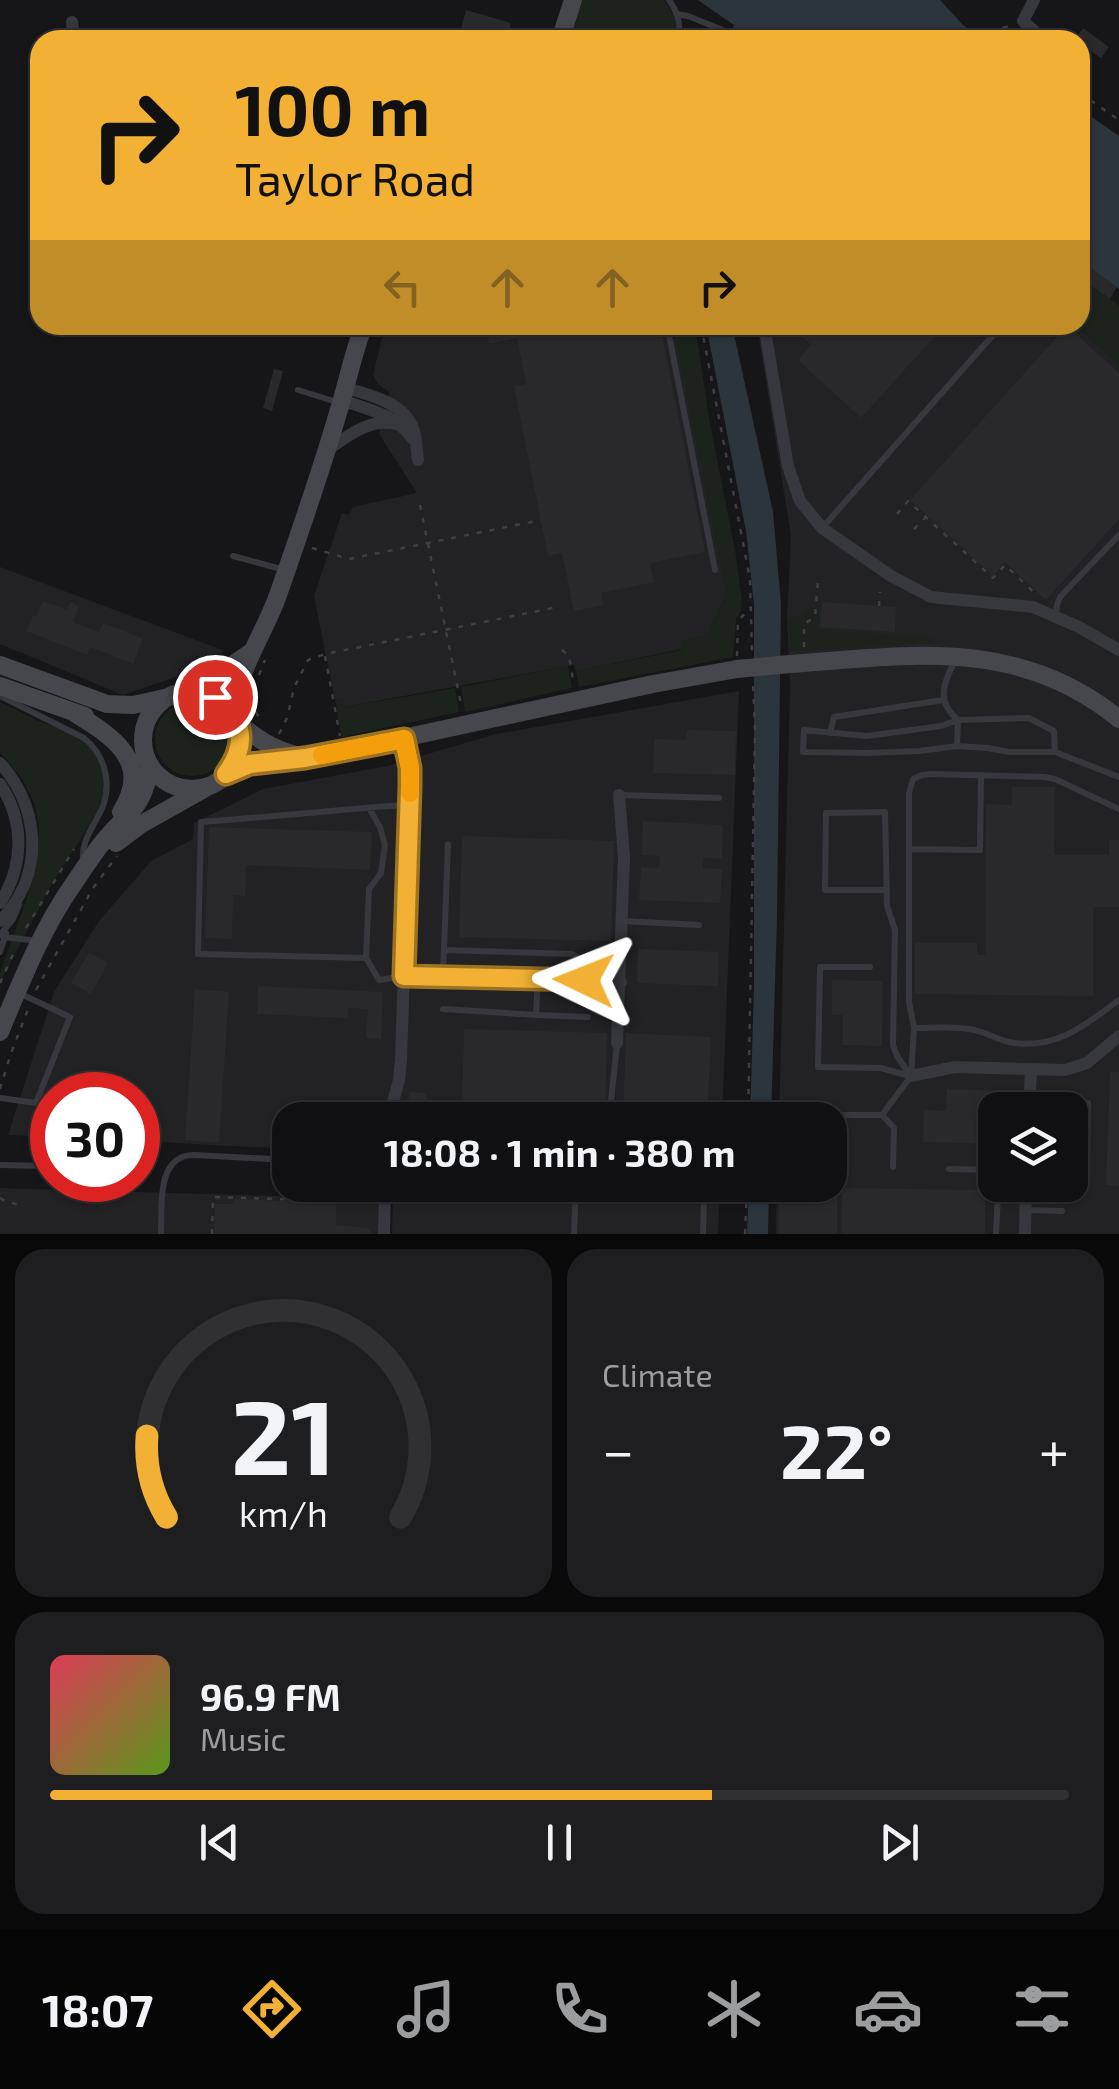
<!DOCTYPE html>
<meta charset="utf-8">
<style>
:root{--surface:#101012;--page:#1e1e20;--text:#f1f3f6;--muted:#9c9d9f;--line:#303032;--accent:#f2b134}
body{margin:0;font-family:"Exo 2",sans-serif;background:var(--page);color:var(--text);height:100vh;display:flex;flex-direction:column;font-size:38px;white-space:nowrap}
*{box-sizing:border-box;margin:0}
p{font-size:32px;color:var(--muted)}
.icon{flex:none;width:55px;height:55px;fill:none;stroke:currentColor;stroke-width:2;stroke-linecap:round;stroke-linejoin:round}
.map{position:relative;height:1234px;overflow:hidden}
.panel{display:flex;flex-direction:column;gap:15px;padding:15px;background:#09090a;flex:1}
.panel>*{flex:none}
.top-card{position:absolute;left:30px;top:30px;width:1060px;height:305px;border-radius:30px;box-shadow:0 2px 8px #0004,0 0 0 2px var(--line);background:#f2b134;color:#111;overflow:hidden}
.tools{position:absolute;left:978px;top:1092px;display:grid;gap:20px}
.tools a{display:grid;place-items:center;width:110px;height:110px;border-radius:20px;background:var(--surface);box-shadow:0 2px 8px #0004,0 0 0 2px var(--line);font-size:50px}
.speed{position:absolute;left:30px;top:1072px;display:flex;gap:20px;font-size:50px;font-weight:700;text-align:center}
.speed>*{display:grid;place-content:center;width:130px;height:130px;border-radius:50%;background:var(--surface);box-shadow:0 2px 8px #0004,0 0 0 2px var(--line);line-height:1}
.speed .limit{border:15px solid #d22;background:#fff;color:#111}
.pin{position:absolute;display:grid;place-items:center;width:85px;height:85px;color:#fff;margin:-42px;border:5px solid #fff;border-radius:50%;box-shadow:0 2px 10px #0007}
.me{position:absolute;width:110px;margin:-55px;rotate:272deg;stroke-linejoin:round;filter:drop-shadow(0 0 8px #0008)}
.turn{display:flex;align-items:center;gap:35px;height:210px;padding:0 40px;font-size:45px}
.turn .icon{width:130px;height:130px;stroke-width:2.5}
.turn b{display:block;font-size:70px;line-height:85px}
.lanes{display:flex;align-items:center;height:95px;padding:0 40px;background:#0003;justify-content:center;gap:50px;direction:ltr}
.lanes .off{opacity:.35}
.big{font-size:75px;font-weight:700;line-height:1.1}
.panel .widget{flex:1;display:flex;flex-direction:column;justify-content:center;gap:15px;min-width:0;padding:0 35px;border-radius:30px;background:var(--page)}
.panel .dial{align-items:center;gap:0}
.dial svg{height:260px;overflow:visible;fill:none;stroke:var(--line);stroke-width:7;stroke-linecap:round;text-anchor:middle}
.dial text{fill:var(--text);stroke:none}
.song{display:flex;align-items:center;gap:30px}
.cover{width:120px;height:120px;border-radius:15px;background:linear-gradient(135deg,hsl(350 70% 55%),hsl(90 70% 35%))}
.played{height:10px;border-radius:5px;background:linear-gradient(90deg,var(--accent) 65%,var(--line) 65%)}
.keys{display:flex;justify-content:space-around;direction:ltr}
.heat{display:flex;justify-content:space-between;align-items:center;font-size:55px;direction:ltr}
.panel .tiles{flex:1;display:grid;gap:15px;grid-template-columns:1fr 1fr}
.widget:last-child{grid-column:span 2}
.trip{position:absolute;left:272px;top:1102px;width:575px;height:100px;border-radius:30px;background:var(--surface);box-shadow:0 2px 8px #0004,0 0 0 2px var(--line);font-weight:700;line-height:100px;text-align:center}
.tab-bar{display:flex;height:160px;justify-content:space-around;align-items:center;background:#060607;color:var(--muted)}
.tab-bar .icon{width:70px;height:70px}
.tab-bar .selected{color:var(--accent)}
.tab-bar b{font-size:45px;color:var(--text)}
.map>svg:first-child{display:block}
.built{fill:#222225;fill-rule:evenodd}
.green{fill:#1c231d}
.water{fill:#2c353c}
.building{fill:#29292c}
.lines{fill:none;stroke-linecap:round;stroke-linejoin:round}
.path{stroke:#3d3f44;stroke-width:2.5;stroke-dasharray:5 8;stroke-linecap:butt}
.lane{stroke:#37383d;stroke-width:6}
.street{stroke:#37383d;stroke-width:12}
.secondary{stroke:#45474d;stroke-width:18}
.secondary-bridge{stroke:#45474d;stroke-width:18}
.route-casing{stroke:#9d7322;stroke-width:25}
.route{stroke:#f2b134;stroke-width:18}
.slow{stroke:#f59e0b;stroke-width:18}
</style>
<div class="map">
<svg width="1119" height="1234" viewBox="0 0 1119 1234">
<rect width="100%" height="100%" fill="#161618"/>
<path class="built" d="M385,325H673L727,594L707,635L682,641V649L586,669L576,671L574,665L344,707L342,699L335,700L314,596L342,513L349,515L353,507L417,493L379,434L389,392L378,384L373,375Z
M757,325H1075L1119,364V1234H776L777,1185H830V1120H779L790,686L787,617L791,536ZM995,1110H1070V1185H995Z
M0,567L225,651L196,670L123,695L0,644Z
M739,691L722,1120H290V1149L138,1141V1095H52V1137L8,1135L54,992L99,921L151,861L193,839L194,823L263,789L387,766L496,734Z
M393,1185H720L718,1234H392Z
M0,1188L379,1199L378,1234H0Z"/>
<path class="green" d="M582,0H664C674,12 678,24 676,40H567Z
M1091,286L1119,305V364L1075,325H1080V312Z
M673,325H695L710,424L735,550L742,601L741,610L736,620L733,657L579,687L576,671L682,650V641L707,635L727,594Z
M810,608L819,609V629L933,638L932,643L790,651L788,618L796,617Z
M568,666L572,688L465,712L461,687Z
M455,688L459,712L342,737L335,700L343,699L345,707Z
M0,702L38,721L77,734L91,745L109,782L96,815L53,882L0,982V973L26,901L37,856L39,831L35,805L23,780L0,752Z
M155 739a37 37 0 1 1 74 0a37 37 0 1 1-74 0Z"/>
<path class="water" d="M698,0H940L962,24L982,40H755L745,33L742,40H730L734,25Z
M1080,109L1119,136V289L1080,261Z
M706,325H732L773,512L781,604L777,916L771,1120H750L754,988V605L746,531Z
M749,1185H769L768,1234H747Z"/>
<path class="building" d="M466,10L511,23L510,28L522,31L532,40H470L459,36Z
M1083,28L1109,47L1101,58L1080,43V40H1074Z
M1080,261L1117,287L1110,299L1080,278Z
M485,325H660L705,552L650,563L654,582L601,593L604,605L574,611L562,553L548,556L514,386L526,384L517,338L489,344Z
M789,325H945L861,418L798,360L811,345Z
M1067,326L1119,373V519L1046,600L1005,562L993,576L910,500Z
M274,369L283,371L272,411L263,408Z
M43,601L67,610L70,602L79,606L73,622L99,632L103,623L143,638L133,664L90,647L87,655L26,631L33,615L36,617Z
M822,602L896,607L895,632L820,627Z
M687,730L736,731L735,775L653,773L654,739L686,740Z
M1012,787H1055L1054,855H1109V840H1119V907H1093V996L915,994V943H977V955H985L986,804L1012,805Z
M643,821L723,825L722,859L703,858V868L722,869L720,903L639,900L641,867L659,868L660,856L642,855Z
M209,827L372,832L370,870L246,865L245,896L233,895L232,939L205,938Z
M462,836L614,841L611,941L459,937Z
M638,949L719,952L718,986L637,983Z
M89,952L108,963L91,994L71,983Z
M832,980L883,981L882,1046L843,1045V1015H832Z
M258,986L383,992L381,1039L366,1038L368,1009L348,1008V1018L257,1014Z
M195,989L229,992L219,1143L185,1140Z
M464,1029L607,1033L605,1116L462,1111Z
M626,1033L711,1037L707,1119L623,1115Z
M1110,1072H1119V1186L1106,1185Z
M947,1089L1009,1091L1008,1110H995V1144L923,1142L924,1110L946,1111Z
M409,1092L425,1093L438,1120H407Z
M487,1185H560L559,1202L487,1198Z
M842,1188L985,1190V1234H841Z
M779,1191H837V1234H779Z
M234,1199L336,1203V1225L368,1228L373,1234H214L215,1204H234Z"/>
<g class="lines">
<path class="path" d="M454,39L456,40
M1002,40L1000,34L1003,28L1012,25
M1080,93L1119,120
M701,325L750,579L752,654
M420,505L462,709
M897,514L908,501L993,578L1005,565L1038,596
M914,529L926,517
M312,548L349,559L541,520
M879,606L880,592
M804,647V624L815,617L818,580
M562,650L569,656L574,685
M325,656L340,736
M737,656L738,621L750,608
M259,675L265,660
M250,700L260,720
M279,734L287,718L294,688L308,660L325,654L553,608
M26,928L74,849
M0,983L16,948
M36,990L93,888L117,856
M0,1089L11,1053L29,1007
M748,1120L755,730L753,682
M0,1198C7,1203 14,1202 21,1207
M212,1234L213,1197L374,1202
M745,1234L747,1185"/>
<path class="lane" d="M669,0C678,12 681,25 679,40
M677,14L688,16L725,31
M667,325L715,570
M298,390L340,403
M822,528L1002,325
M233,556L285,570
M1056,615L1057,605L1060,597L1119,535
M955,661C943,683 936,702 958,720
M0,696L84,738C104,754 112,781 103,806C96,824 81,839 83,860
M1029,718L1054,731L1055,752H1009L988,748L957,746L919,751L868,753L803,752L804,730L867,736L941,726L958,720Z
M830,733L834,717L943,700
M957,746L958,720
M1055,752L1119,777
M620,795L719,798
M369,808L380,827L385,845L381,873L369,889L366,958L198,954L201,822L227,820L388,806L409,805
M909,849L980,850L981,775
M887,890H825L826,813L885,812L887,906L895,930L893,1045L897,1056L910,1075
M623,921L699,925
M0,935L13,919L19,905
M5,937L38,941
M444,950L572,954C584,958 584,968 584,979
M0,952L6,933
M366,958L379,980L403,976
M870,967H820L818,1067L881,1068L910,1076
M443,975L448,844
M443,1009L536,1015L538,980
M536,1015L588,1017
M914,1028C932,1028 952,1026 969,1029C985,1031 999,1041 1014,1043C1057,1049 1087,1024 1119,1000
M0,1098L36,1103L70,1017L21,994
M882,1115L894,1128L893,1167
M609,1120L617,1044
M1070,1127H1088
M837,1145L839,1115H882L911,1076L914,1028L909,1002V793L913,779L922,775L931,774L1044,777L1055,779L1119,809
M0,1165L52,1166
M1087,1166L1088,1103
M949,1169L995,1170
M701,1185L704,1194L703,1234
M1026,1210L1062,1211
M161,1234C162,1206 156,1155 194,1155L290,1160
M574,1234L576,1185
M996,1234L998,1195"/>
<path class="street" d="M1034,0L1023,21L1043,39
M72,22L74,40
M764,325L788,466L800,501L822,528L891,576L931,597L1033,607L1079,627L1119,650
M346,388C369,395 403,402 413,428C417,437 416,449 418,460
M342,400C369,410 395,414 412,438
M326,451C348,436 369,418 397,424
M0,763C41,808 45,876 0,921
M0,784C25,821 24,866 0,903
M404,976L621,982
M617,1043L624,857L619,795
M911,1076L955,1067L1065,1070L1087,1063L1119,1036
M1029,1110L1031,1070
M388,1120L399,1080L401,1060L410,787L403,739
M384,1234L385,1185
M1025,1234L1026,1185"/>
<path class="secondary" d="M560,40L573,0
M790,664C910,655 1019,637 1119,719
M0,665L107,704L133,705L165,698
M0,686L85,716
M184,690L221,673L250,653
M143 740a49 49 0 1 1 98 0a49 49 0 1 1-98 0Z
M73,712C112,736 153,761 121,812
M234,716C235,673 264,635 278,595C299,535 320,474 338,413C347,384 353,353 364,325
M237,721C255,738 271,748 295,755
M226,774L251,764L287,761L343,751L653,684L737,669
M116,843L140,825L204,789
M0,1032C21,982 41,931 72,886C82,872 92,855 103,842C128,811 144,809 150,765"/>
<path class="secondary-bridge" d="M737,669L790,664"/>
</g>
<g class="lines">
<g class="route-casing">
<path id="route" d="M215,697C244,718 248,745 226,774L250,764L305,758L404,739L410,768V787L404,976L584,980"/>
</g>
<use href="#route" class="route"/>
<path class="slow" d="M322,755L404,739L410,768V793"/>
</g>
</svg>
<div class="tools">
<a><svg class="icon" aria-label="layers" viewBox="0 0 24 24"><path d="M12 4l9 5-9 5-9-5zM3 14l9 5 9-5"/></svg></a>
</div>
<div class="speed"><div class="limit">30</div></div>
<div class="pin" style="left:215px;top:697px;background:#d93025"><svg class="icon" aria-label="arrive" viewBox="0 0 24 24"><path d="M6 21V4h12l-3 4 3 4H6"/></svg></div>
<svg class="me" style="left:584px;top:980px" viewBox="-20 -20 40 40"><path d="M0-17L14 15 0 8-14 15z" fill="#f2b134" stroke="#fff" stroke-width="4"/></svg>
<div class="trip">18:08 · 1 min · 380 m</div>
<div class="top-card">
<div class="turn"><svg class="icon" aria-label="right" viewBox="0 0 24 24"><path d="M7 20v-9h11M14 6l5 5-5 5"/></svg><div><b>100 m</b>Taylor Road</div></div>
<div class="lanes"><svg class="icon off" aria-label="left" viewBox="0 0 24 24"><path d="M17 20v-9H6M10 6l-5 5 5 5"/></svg><svg class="icon off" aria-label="ahead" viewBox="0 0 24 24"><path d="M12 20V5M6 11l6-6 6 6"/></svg><svg class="icon off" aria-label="ahead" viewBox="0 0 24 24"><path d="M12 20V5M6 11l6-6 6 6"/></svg><svg class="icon" aria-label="right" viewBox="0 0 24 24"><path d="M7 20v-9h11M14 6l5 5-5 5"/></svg></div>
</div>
</div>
<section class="panel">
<div class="tiles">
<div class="widget dial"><svg viewBox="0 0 100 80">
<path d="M14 69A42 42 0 1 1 86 69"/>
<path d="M14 69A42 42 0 0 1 8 44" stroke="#f2b134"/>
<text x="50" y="56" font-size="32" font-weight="700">21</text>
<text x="50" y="72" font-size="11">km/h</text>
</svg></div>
<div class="widget"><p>Climate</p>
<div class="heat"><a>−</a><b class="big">22°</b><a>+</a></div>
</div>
<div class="widget">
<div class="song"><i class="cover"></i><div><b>96.9 FM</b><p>Music</p></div></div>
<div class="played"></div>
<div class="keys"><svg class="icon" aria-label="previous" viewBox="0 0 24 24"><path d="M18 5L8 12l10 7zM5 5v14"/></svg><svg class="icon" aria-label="pause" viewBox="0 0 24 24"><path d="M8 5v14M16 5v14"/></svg><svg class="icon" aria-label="next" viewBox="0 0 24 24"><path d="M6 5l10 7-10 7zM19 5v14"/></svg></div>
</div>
</div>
</section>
<nav class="tab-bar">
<b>18:07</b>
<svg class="icon selected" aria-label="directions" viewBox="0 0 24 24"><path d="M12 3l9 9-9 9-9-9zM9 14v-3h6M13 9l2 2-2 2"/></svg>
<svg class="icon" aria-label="music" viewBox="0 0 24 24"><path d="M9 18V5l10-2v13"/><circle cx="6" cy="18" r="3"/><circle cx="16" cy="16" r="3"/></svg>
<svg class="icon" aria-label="phone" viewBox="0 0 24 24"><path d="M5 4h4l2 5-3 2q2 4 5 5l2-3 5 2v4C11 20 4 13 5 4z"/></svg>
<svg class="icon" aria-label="climate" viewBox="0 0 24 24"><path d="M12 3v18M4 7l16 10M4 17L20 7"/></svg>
<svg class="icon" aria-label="car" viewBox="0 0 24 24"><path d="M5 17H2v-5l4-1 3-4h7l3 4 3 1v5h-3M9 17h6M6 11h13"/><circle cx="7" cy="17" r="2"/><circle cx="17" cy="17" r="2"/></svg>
<svg class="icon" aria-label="filters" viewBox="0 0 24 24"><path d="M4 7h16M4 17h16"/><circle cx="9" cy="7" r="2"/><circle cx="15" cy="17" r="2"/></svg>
</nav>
